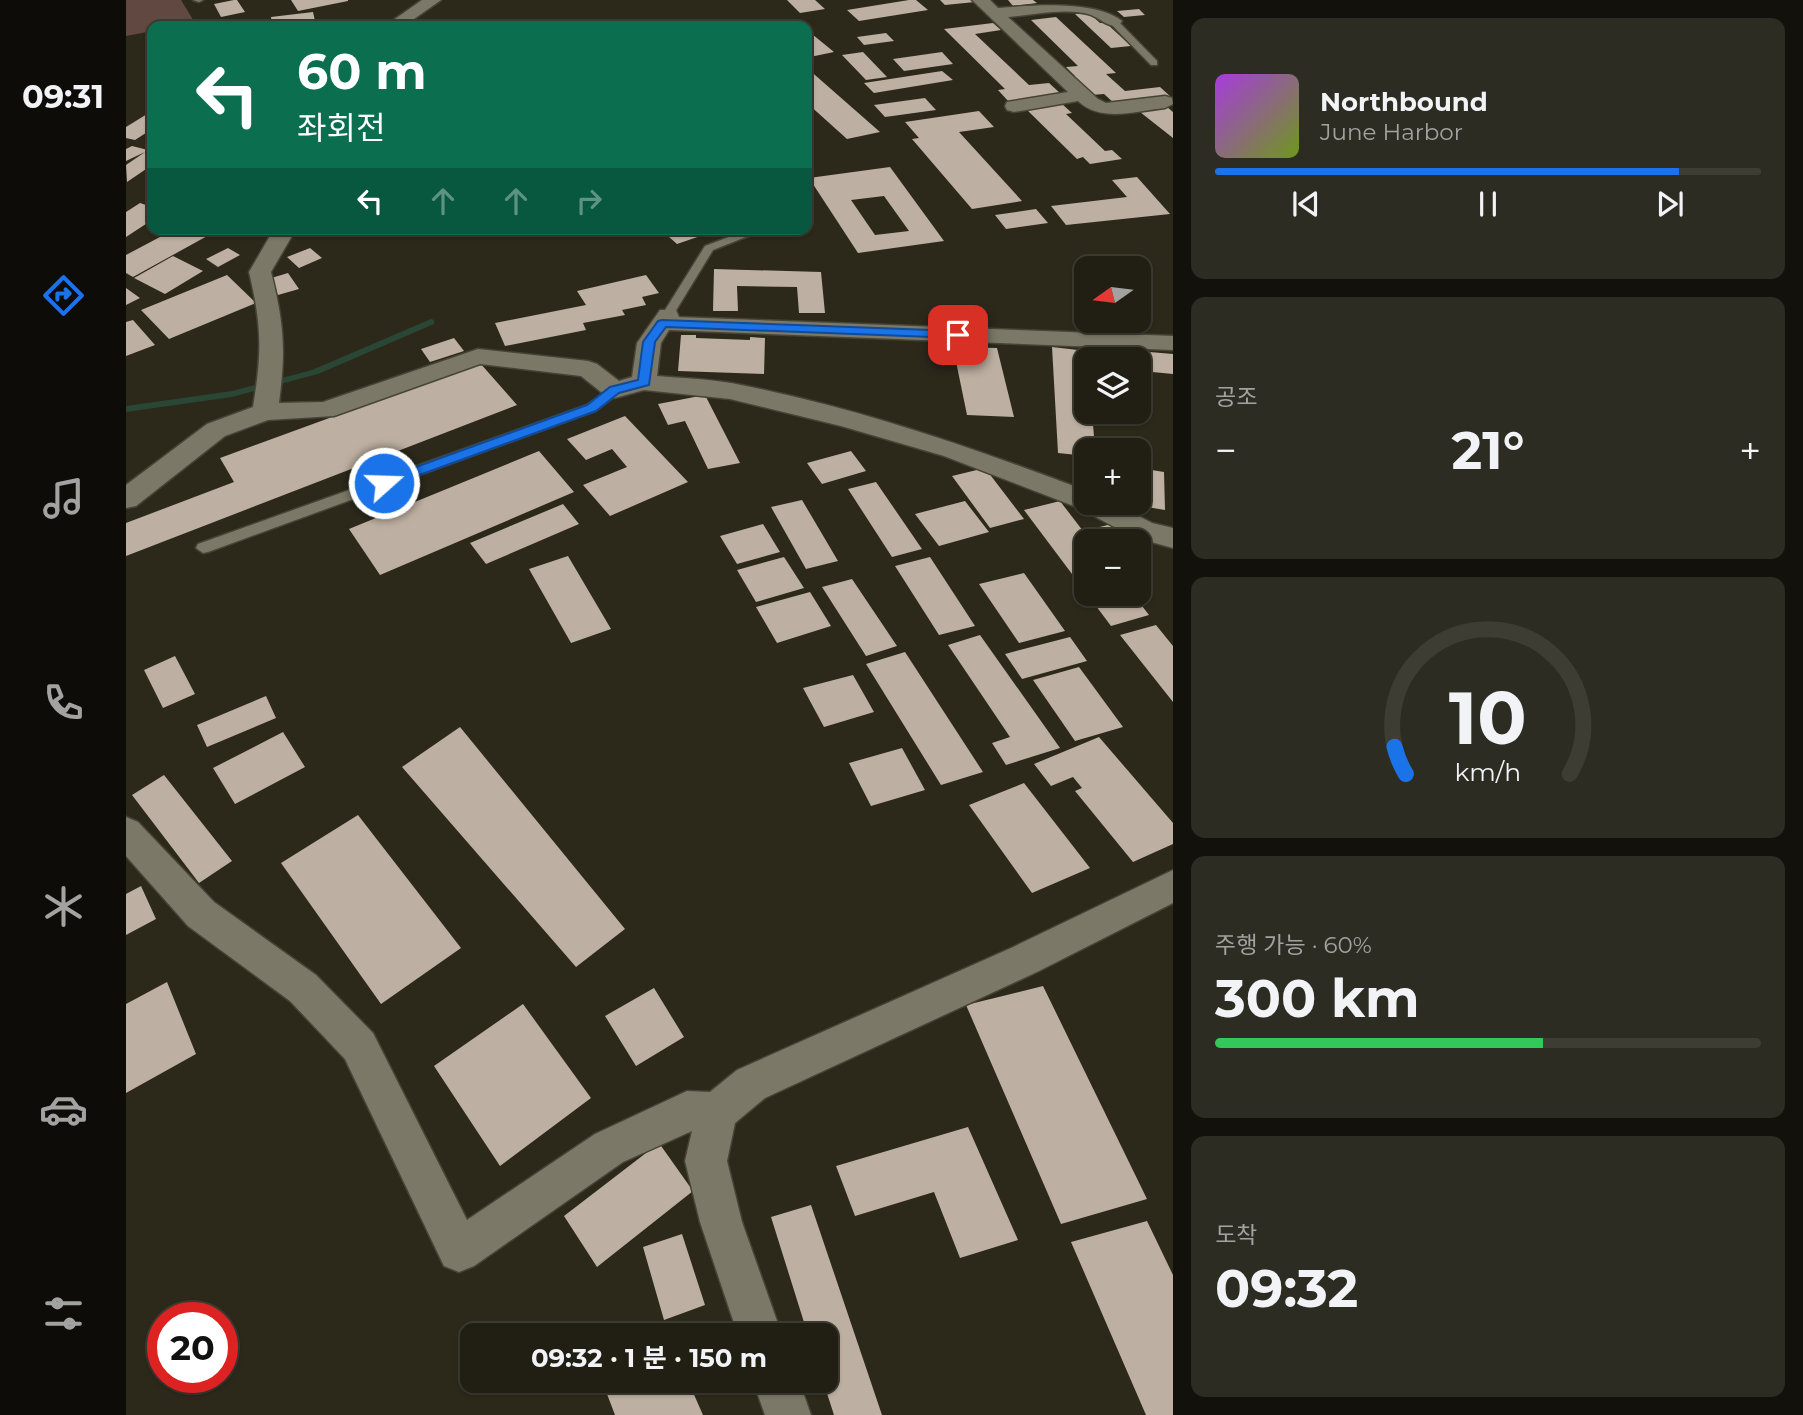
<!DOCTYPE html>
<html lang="ko">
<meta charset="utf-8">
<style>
:root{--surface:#211f14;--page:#2d2c22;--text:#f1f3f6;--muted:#a2a2a0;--line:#3e3d34;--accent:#1a73e8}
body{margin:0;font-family:Montserrat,"Noto Sans KR",sans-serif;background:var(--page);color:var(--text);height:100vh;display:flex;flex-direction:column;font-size:26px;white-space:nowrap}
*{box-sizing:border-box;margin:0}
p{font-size:23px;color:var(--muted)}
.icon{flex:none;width:38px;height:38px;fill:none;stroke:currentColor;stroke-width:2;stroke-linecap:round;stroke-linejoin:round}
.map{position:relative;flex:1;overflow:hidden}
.details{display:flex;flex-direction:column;gap:18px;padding:18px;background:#12110b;width:630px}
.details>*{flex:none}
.top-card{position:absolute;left:21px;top:21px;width:665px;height:214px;border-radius:14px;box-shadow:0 2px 5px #0004,0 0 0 2px var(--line);background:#0b6e4f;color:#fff;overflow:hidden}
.needle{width:46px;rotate:256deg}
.fabs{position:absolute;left:948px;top:256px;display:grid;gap:14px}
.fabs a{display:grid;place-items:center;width:77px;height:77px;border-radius:14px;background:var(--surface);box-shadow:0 2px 5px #0004,0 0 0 2px var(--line);font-size:35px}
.speed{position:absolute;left:21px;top:1302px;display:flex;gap:14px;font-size:35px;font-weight:700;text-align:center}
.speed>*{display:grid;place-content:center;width:91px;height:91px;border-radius:50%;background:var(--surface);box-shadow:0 2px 5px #0004,0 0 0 2px var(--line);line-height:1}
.speed .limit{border:10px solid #d22;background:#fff;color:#111}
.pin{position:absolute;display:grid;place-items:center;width:60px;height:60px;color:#fff;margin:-30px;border-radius:14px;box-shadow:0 4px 10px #0006}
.me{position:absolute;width:77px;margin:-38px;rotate:70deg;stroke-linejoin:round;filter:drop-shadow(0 0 5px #0008)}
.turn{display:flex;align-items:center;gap:24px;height:147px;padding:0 35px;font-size:32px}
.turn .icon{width:91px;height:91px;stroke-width:2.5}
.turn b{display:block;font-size:49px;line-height:60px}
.lanes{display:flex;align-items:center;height:66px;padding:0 35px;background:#0003;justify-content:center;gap:35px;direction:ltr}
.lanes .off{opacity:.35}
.big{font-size:52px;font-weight:700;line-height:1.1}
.details .card{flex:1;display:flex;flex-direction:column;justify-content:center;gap:10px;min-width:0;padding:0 24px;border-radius:14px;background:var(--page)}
.details .dial{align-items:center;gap:0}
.dial svg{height:182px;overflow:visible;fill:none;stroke:var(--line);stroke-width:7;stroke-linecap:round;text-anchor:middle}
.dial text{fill:var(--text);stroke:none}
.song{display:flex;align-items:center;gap:21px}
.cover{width:84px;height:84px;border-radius:10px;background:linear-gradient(135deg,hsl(280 70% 55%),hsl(80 70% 35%))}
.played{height:7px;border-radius:4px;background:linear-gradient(90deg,var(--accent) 85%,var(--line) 85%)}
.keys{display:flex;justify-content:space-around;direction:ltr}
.heat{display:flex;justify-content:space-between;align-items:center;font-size:38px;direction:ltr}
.charge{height:10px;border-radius:5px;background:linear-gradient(90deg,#34c759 60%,var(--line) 0)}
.trip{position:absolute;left:334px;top:1323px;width:378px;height:70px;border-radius:14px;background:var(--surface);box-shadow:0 2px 5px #0004,0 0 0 2px var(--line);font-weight:700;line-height:70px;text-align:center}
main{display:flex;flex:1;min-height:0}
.menu{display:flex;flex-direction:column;width:126px;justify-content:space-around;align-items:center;background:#0d0c08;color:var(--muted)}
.menu .icon{width:49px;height:49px}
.menu .selected{color:var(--accent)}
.menu b{font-size:32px;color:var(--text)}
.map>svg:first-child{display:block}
.green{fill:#614841}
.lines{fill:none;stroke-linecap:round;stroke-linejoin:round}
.stream{fill:#2a4635;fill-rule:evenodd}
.building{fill:#bdafa1;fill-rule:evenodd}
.service-casing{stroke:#464437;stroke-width:3}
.minor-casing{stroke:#464437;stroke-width:3}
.service{fill:#7b7867;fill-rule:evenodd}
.minor{fill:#7b7867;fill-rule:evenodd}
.route{fill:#1a73e8;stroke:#114b97;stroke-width:2}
</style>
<main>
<nav class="menu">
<b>09:31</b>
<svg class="icon selected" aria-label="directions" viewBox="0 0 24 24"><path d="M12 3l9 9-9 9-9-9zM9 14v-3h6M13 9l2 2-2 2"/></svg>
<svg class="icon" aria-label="music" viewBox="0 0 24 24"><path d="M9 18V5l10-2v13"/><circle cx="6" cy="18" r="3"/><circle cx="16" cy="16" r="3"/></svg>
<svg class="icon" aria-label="phone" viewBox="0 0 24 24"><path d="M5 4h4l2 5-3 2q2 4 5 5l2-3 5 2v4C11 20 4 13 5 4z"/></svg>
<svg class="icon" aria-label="climate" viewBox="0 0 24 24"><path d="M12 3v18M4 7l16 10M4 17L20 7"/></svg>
<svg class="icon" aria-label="car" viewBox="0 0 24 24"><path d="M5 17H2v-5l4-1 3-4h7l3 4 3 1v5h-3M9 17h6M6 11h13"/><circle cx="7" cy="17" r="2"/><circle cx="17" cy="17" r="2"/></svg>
<svg class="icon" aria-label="filters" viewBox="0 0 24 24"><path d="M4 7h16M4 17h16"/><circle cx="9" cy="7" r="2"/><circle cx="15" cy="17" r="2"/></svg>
</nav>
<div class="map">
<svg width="1047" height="1415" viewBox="0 0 1047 1415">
<rect width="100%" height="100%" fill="#2c291b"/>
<path class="green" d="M0,0H55L69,23L26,26V31L0,36Z"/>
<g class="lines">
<path class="stream" d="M305,319L308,320V324L192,374L106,397L0,412V406L106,391L186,370Z"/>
</g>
<path class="building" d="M108,0H111L119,12L95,17L88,4Z
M165,0H222V1L172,11Z
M661,0H689L699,9L674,13Z
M783,0H790L802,10L733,21L721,10Z
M814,0H849V2L819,5Z
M882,0H907L911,3L887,6Z
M1013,9L1019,15L998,17L991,11Z
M187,12L189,21L146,26L145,17Z
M962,12L974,23H980L1005,46L985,48L949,14Z
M930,17L990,73L980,74L999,91L1034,87L1045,97L989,104L978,94L965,95L945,77L949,76L940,67L952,66L905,20Z
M136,19L137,26H96L95,25Z
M867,23L875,30L849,34L903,85L923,83L935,94L883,102L872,90L879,89L818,29Z
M681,30L708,52L684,57L681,55Z
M760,33L768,41L738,45L731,37Z
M737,52L761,77L740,80L716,55Z
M816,52L827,64L778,71L767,59Z
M681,68L754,132L721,139L681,103Z
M816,71L827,80L748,93L738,83Z
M799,98L810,110L759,117L748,105Z
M936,104L946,113L940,114L979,151L986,150L996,159L964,164L957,157L951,159L900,109Z
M1041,107L1047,112V138L1014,112Z
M26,111V129L9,140L0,138V127Z
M853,111L868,127L833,132L896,201L846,209L786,139L793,138L779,122Z
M6,146L26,151V165L1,182L0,165L19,152L0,161V149Z
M764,167L818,241L732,253L683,178ZM758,196L783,231L749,235L725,200Z
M1011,177L1044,214L940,225L925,206L1001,197L986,180Z
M14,203L26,207V220L0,237V212Z
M910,209L922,223L880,229L869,215Z
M49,229H73L83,235L7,277L0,273V255Z
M534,229H592V230L551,244Z
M102,248L114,255L92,267L80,259Z
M184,248L196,258L173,268L161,257Z
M47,256L77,271L39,294L8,278Z
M588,269L695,272L699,313H673L671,287L611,286L612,311H587Z
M162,273L173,289L152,295L142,279Z
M101,275L130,303L43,339L15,310Z
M520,275L533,293L516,297L520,305L496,310L499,315L457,323L460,330L379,346L369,323L460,305L451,291Z
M0,288L14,298L0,305Z
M7,320L29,345L0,356V322Z
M555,335H570V338L624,340V337L639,338L638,374L552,371Z
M328,338L338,351L304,362L295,349Z
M827,347L871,348L888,417L841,415Z
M926,347L961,351V411H966L969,450H961V456L932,453Z
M1012,351L1047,354V374L1016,371Z
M354,363L391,405L0,556V523L108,482L94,458Z
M579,395L614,463L582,469L559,421L542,425L532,404Z
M499,416L562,482L484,516L457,485L501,467L486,449L460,460L441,439Z
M413,451L448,492L254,575L223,529Z
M725,451L740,471L696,484L681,463Z
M859,468L898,519L864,528L826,476Z
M1013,468L1038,472L1039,510L1003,504L1013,502Z
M750,482L796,549L766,557L722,489Z
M676,500L712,561L680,569L645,507Z
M839,501L863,532L813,546L789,514Z
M934,501L957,531L990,523L1003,541H961V593H1006L1023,615L985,626L898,510Z
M437,504L453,524L360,564L344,543Z
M637,524L654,552L611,564L594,536Z
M442,556L485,629L445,643L403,569Z
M658,557L678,588L630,602L611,570Z
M804,557L849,626L813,635L769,566Z
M898,573L939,631L893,643L853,584Z
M726,579L771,646L740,656L696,587Z
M684,592L705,626L651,643L630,607Z
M1030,625L1047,646V702L994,635Z
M854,635L934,748L880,765L866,743L884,737L822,645Z
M944,637L961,661L896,679L879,654Z
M779,652L857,772L815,785L740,664Z
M49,656L69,694L37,708L18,670Z
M953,667L997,727L949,741L907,680Z
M727,675L748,712L698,727L677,688Z
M140,696L150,718L81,747L71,725Z
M334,727L499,929L450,967L276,767Z
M157,732L179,767L109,804L87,768Z
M973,737L1047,823V844L1007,862L949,791L956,788L947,777L925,786L908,764Z
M776,748L799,790L745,806L723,763Z
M38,775L106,861L73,883L6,795Z
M898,783L964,868L906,893L843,805Z
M232,815L335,948L255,1004L155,863Z
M15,886L30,919L0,935V894Z
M41,982L70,1054L0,1093V1004Z
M917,986L1021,1199L935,1224L840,1005Z
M528,988L558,1037L510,1066L479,1016Z
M397,1004L465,1098L374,1166L308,1066Z
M842,1127L892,1240L834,1258L808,1192L729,1216L710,1166Z
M533,1143L567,1191L471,1267L438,1216Z
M685,1205L756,1415H708L697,1381H700V1335H682L645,1217Z
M1021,1221L1047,1275V1415H1020L945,1242Z
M556,1234L579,1305L538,1320L517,1247Z
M476,1381H562L577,1415H489Z"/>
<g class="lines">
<g class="service-casing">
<path id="service" d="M67,0H77L73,2Z
M984,19H990L1031,61V65H1025L984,23Z
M624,229H640L587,250L546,317H538L536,315L579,246Z
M489,386L495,390L493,393L469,411L82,552L77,553L70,548L72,544L461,405Z"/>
</g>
<g class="minor-casing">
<path id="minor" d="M296,0H315L278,26H259Z
M846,0H864L872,8C908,5 969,0 996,21L993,25C980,28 974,17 962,14C937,8 907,15 882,17L972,99L980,103L1039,96L1046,98L1047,104L1039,108C1010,111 975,123 952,101L888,112L881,110L879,106L881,102L942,92Z
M148,229H170L145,272C158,323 160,351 153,403L197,402L352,349L462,361L471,364L493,381L506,377L511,343L534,310H550L553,317L1047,336V350L543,330L535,343L531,376C555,378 581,379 605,383C727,406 845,447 961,491V502H986L1026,523L1047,528V548L1007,537L953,508L818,456L715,426L604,399L518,390L489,398L480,396L455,376L354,364L208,416L142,420L99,436L10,506L0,508V485L81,424L127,407C136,352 136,327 123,272Z
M0,817L12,822L88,902L190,975L247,1033L341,1220L469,1134L561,1091L584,1092L611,1070L885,948L1047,870V903L911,972L639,1098L609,1123L601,1161L616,1222L656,1335H612L574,1222L559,1161L566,1131L497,1162L348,1266L333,1272L318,1266L219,1059L164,1001L62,926L0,856Z
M627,1381H673L685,1415H639Z"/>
</g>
<use href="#service" class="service"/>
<use href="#minor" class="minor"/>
</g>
<path class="route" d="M536,320L832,331L838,335L832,338L540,327L529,342L523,385L493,393L470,411L263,486L258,487L252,483L254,480L461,405L484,387L512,380L517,342L532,321Z"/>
</svg>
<div class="fabs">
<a><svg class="needle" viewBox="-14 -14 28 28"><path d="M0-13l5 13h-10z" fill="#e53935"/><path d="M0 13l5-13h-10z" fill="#a2a2a0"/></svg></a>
<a><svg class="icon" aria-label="layers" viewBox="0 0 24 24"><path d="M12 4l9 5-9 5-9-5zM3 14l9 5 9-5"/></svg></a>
<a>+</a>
<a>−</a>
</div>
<div class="speed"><div class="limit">20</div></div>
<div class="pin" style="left:832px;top:335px;background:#d93025"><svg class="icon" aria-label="arrive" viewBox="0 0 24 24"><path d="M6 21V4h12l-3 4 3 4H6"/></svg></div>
<svg class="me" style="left:258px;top:483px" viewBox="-20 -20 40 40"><circle r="17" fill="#1a73e8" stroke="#fff" stroke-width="3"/><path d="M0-11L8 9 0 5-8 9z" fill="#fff"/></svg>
<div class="trip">09:32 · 1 분 · 150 m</div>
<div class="top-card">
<div class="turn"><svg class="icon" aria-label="left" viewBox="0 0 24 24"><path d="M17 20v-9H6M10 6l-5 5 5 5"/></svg><div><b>60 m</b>좌회전</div></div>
<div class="lanes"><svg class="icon" aria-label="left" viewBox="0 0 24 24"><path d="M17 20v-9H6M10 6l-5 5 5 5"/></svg><svg class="icon off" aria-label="ahead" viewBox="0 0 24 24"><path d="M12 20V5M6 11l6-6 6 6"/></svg><svg class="icon off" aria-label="ahead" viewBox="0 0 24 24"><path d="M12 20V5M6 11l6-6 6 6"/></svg><svg class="icon off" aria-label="right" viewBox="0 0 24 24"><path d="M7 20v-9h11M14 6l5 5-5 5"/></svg></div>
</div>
</div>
<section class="details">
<div class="card">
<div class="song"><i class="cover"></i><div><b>Northbound</b><p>June Harbor</p></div></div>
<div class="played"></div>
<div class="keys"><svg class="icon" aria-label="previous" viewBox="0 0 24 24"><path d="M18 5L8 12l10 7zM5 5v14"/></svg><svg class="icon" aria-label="pause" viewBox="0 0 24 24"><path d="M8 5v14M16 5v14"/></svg><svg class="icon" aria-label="next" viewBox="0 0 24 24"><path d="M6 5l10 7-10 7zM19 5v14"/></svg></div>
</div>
<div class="card"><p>공조</p>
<div class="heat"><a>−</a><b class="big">21°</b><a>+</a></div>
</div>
<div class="card dial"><svg viewBox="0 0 100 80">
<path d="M14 69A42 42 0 1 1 86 69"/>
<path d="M14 69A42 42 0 0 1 9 57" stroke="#1a73e8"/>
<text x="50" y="56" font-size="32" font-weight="700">10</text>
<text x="50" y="72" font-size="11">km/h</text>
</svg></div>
<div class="card"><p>주행 가능 · 60%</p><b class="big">300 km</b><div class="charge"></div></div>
<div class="card"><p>도착</p><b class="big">09:32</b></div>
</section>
</main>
